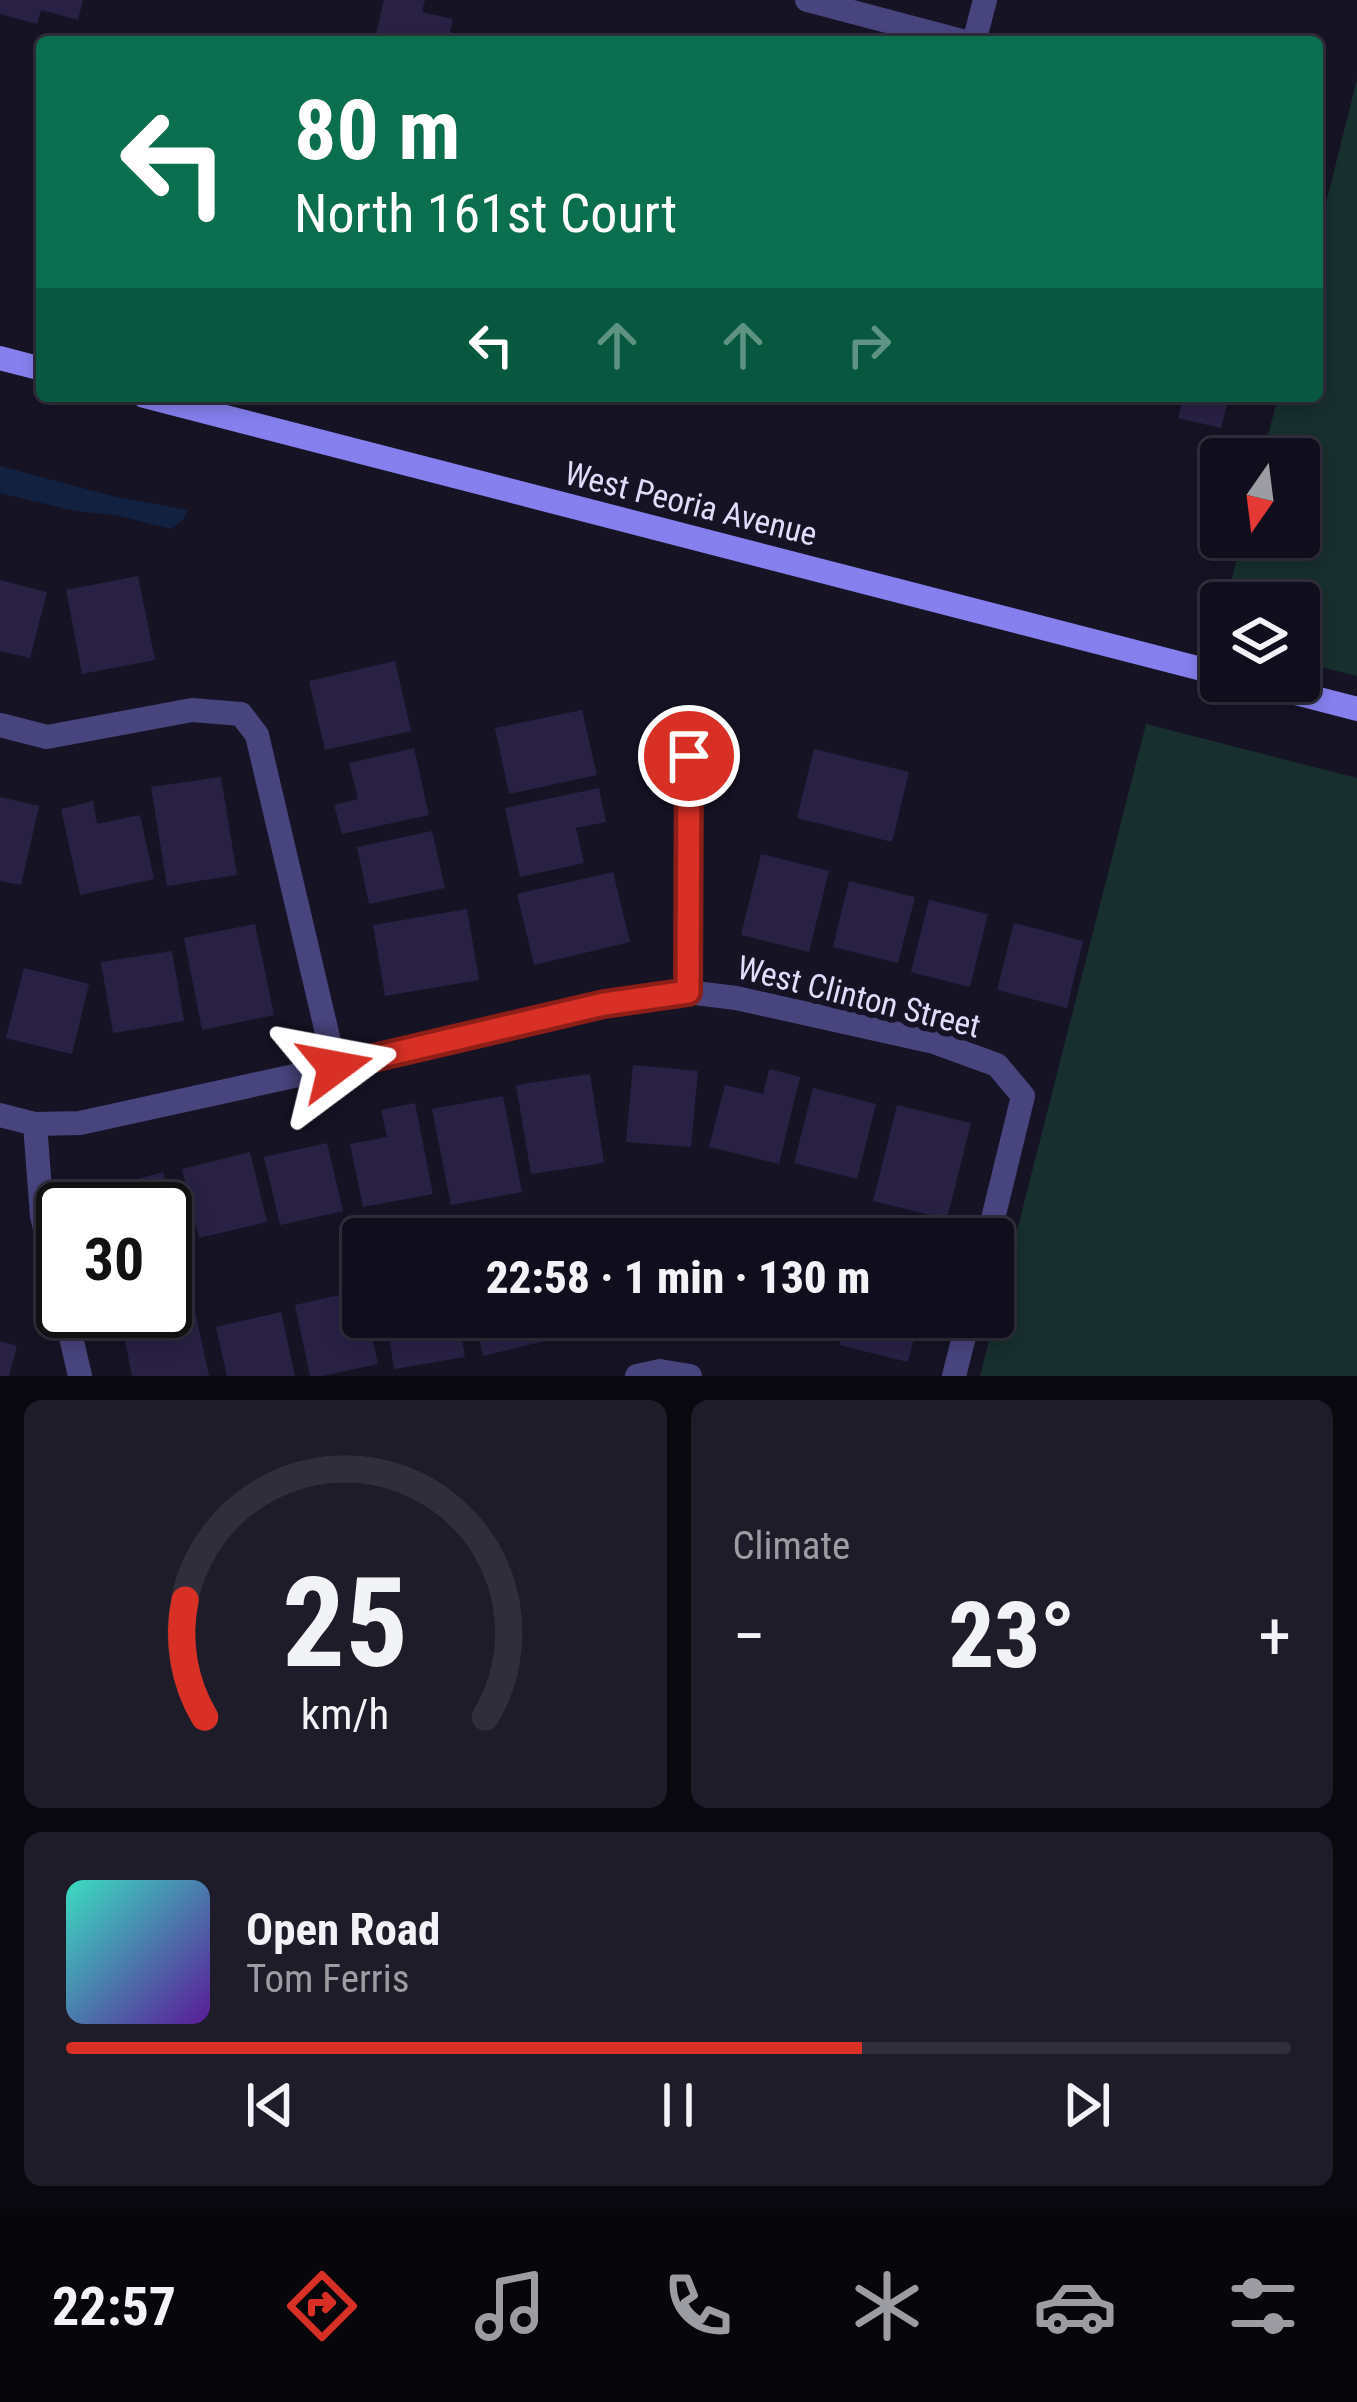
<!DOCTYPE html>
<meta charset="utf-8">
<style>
:root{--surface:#100e1c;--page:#1e1c29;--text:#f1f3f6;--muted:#9c9ca3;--line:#302e3b;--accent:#d93025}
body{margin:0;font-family:"Roboto Condensed",sans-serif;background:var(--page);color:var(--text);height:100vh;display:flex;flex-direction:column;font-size:45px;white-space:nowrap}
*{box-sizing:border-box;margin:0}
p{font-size:39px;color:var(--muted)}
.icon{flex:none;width:66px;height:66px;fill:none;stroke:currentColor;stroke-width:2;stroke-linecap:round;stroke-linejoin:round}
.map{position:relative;height:1376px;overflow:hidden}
.details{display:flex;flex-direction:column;gap:24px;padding:24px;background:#09080f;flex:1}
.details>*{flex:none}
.guide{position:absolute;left:36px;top:36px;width:1287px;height:366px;border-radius:12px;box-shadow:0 6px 18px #0003,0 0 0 3px var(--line);background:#0b6e4f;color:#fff;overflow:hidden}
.needle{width:78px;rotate:194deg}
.controls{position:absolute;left:1200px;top:438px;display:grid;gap:24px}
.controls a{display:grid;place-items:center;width:120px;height:120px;border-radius:12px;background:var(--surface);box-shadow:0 6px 18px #0003,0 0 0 3px var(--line);font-size:60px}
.speed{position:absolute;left:36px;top:1182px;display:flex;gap:24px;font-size:60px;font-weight:700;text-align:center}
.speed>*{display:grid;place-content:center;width:156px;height:156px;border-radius:50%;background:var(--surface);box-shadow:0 6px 18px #0003,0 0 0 3px var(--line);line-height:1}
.speed .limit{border:6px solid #111;border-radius:18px;background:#fff;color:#111}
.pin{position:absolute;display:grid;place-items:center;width:102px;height:102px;color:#fff;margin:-51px;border:6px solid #fff;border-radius:50%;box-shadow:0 3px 12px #0007}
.me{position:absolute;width:132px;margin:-66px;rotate:77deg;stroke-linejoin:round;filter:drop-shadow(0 0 9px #0008)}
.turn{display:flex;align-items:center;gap:42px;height:252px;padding:0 60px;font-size:54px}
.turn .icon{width:156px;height:156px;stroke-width:2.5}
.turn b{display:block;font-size:84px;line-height:102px}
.lanes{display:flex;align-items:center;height:114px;padding:0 60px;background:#0003;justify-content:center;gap:60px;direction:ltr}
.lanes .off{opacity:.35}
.big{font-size:90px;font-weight:800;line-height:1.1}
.details .widget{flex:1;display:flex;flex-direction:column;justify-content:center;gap:18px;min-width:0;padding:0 42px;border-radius:18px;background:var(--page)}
.details .dial{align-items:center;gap:0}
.dial svg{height:312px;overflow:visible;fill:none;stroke:var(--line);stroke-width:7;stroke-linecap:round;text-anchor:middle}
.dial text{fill:var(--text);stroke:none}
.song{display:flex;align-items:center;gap:36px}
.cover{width:144px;height:144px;border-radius:18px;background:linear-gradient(135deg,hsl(170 70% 55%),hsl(270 70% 35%))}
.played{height:12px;border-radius:6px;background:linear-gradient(90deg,var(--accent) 65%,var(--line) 65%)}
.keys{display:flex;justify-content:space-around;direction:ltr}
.heat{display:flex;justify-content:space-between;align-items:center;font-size:66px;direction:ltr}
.details .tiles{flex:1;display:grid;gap:24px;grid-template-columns:1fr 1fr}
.widget:last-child{grid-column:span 2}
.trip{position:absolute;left:342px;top:1218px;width:672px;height:120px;border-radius:12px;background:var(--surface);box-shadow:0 6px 18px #0003,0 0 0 3px var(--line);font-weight:800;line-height:120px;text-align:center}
.menu{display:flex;height:192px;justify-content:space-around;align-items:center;background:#06060b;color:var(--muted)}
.menu .icon{width:84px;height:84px}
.menu .active{color:var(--accent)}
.menu b{font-size:54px;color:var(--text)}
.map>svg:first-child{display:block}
.green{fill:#172f2e}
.water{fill:#122140}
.building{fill:#292144}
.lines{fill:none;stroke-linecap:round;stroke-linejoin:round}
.street{stroke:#48447e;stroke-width:24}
.secondary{stroke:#8580ee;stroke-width:24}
.route-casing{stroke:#8d1f18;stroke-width:30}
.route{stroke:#d93025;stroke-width:21}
.labels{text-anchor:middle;stroke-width:12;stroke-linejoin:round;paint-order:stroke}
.street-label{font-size:33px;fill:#e0dcfa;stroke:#161325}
</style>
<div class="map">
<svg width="1357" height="1376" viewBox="0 0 1357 1376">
<rect width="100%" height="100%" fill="#161325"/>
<path class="green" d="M1357,79V676L1299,662V603H1226L1242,537H1299V459H1262L1278,396H1317V239Z
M1146,724L1357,778V1376H980Z"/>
<path class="water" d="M0,466L112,496L187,510L184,519L171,529L115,515L75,511L0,493Z"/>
<path class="building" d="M0,0H83L78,20L41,10L37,24L0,14Z
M384,0H425L422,12L453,19L450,32L484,42H374Z
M1183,396H1229L1221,428L1178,418Z
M138,576L155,660L82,674L66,590Z
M0,580L47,592L30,658L0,651Z
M395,661L411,731L325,750L309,681Z
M582,710L597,775L509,794L495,728Z
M414,748L429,815L342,834L334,805L358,799L349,763Z
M814,749L909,772L892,842L797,818Z
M221,777L237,875L167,886L151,787Z
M599,788L606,822L576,828L584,863L520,877L505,808Z
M0,797L39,806L21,885L0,881Z
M93,801L97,824L140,815L154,879L80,895L61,809Z
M432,831L445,888L369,904L357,847Z
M761,854L829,871L809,952L741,935Z
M613,872L630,942L534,965L517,894Z
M849,881L915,897L898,963L833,947Z
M929,900L988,914L970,987L911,972Z
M467,909L479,980L385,996L373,925Z
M1014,923L1083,941L1067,1008L997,990Z
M255,924L274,1015L202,1030L184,938Z
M172,951L184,1021L113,1033L101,962Z
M24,968L89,984L72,1054L6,1038Z
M633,1065L698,1071L691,1147L626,1142Z
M769,1069L800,1077L779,1164L709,1147L725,1085L763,1094Z
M590,1074L604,1163L531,1174L516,1085Z
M813,1088L876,1104L857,1179L794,1163Z
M503,1096L522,1192L451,1205L432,1109Z
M415,1103L433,1194L363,1207L350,1144L387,1137L381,1110Z
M897,1105L971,1123L947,1219L873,1201Z
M327,1143L343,1211L280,1225L264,1157Z
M250,1152L267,1222L199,1238L182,1169Z
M163,1172L185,1253L165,1259V1209H98L93,1191Z
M670,1227L739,1236L738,1239H668Z
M362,1290L363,1317H368L378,1364L323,1376H310L295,1305Z
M281,1312L295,1376H227L216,1327Z
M196,1315L209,1376H132L123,1330Z
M386,1317H459L465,1357L394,1369Z
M474,1317H552L557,1338L483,1356Z
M755,1317H784L780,1333L752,1326Z
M846,1317H919L908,1362L839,1345Z
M0,1341L17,1346L9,1376H0Z"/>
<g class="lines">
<path class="street" d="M807,0L966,42
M974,42L985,0
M0,725L47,737L192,710L241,714L257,735L335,1067
M687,992L689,756
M0,1115L35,1124L80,1123L335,1067L604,1004L687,992L736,998L934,1042L997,1065L1023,1096L988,1239
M35,1124L42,1216L63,1304
M65,1311L80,1376
M637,1376L660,1371L690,1376
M954,1376L969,1317"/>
<path class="secondary" d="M0,358L42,369
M144,396L1221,674
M1249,681L1357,709"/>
</g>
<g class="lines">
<g class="route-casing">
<path id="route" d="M335,1067L604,1004L688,992L689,756"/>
</g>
<use href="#route" class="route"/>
</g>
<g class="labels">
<g class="street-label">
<text transform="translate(691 503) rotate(14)" y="12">West Peoria Avenue</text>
<text transform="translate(859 996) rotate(14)" y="12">West Clinton Street</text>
</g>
</g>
</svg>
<div class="controls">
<a><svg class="needle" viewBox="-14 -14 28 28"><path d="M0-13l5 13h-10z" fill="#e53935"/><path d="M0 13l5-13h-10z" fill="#9c9ca3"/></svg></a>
<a><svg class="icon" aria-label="layers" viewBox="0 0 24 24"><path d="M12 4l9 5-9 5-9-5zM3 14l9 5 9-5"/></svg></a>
</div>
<div class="speed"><div class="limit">30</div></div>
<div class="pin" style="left:689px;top:756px;background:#d93025"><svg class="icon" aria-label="arrive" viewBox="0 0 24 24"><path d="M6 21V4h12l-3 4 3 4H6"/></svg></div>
<svg class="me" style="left:335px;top:1067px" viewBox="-20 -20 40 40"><path d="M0-17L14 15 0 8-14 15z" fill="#d93025" stroke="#fff" stroke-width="4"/></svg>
<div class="trip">22:58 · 1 min · 130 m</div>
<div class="guide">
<div class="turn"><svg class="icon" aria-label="left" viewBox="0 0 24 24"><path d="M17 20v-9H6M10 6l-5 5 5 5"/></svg><div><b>80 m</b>North 161st Court</div></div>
<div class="lanes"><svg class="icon" aria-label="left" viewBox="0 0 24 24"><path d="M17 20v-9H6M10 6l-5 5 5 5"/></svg><svg class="icon off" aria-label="ahead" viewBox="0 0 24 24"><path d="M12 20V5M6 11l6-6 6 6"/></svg><svg class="icon off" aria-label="ahead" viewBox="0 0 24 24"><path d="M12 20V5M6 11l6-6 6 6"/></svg><svg class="icon off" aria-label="right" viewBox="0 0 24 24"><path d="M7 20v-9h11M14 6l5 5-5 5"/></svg></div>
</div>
</div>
<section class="details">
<div class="tiles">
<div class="widget dial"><svg viewBox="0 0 100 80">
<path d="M14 69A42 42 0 1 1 86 69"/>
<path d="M14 69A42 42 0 0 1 9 39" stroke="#d93025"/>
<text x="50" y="56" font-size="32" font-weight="700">25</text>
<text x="50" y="72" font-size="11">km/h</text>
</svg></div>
<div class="widget"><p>Climate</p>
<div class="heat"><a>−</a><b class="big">23°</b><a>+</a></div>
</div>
<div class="widget">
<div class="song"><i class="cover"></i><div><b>Open Road</b><p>Tom Ferris</p></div></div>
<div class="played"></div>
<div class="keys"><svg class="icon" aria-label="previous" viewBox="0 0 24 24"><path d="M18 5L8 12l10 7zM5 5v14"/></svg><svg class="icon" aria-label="pause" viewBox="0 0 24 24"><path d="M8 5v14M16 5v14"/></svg><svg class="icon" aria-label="next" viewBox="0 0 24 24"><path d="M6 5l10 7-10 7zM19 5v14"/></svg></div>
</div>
</div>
</section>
<nav class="menu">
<b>22:57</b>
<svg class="icon active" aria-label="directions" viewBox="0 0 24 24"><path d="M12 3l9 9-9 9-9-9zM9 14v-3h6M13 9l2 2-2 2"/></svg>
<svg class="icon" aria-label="music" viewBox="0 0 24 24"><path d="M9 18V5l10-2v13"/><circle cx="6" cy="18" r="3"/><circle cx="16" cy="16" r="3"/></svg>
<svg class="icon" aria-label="phone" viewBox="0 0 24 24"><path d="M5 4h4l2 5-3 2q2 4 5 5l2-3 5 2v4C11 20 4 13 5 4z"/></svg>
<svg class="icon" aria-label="climate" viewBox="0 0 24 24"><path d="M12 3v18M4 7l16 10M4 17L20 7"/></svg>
<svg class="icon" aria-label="car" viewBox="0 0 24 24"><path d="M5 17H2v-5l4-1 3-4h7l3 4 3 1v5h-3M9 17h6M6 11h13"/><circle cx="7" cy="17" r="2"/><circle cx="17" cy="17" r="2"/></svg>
<svg class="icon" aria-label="filters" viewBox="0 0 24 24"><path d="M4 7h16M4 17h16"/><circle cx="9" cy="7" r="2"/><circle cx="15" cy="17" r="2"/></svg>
</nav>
